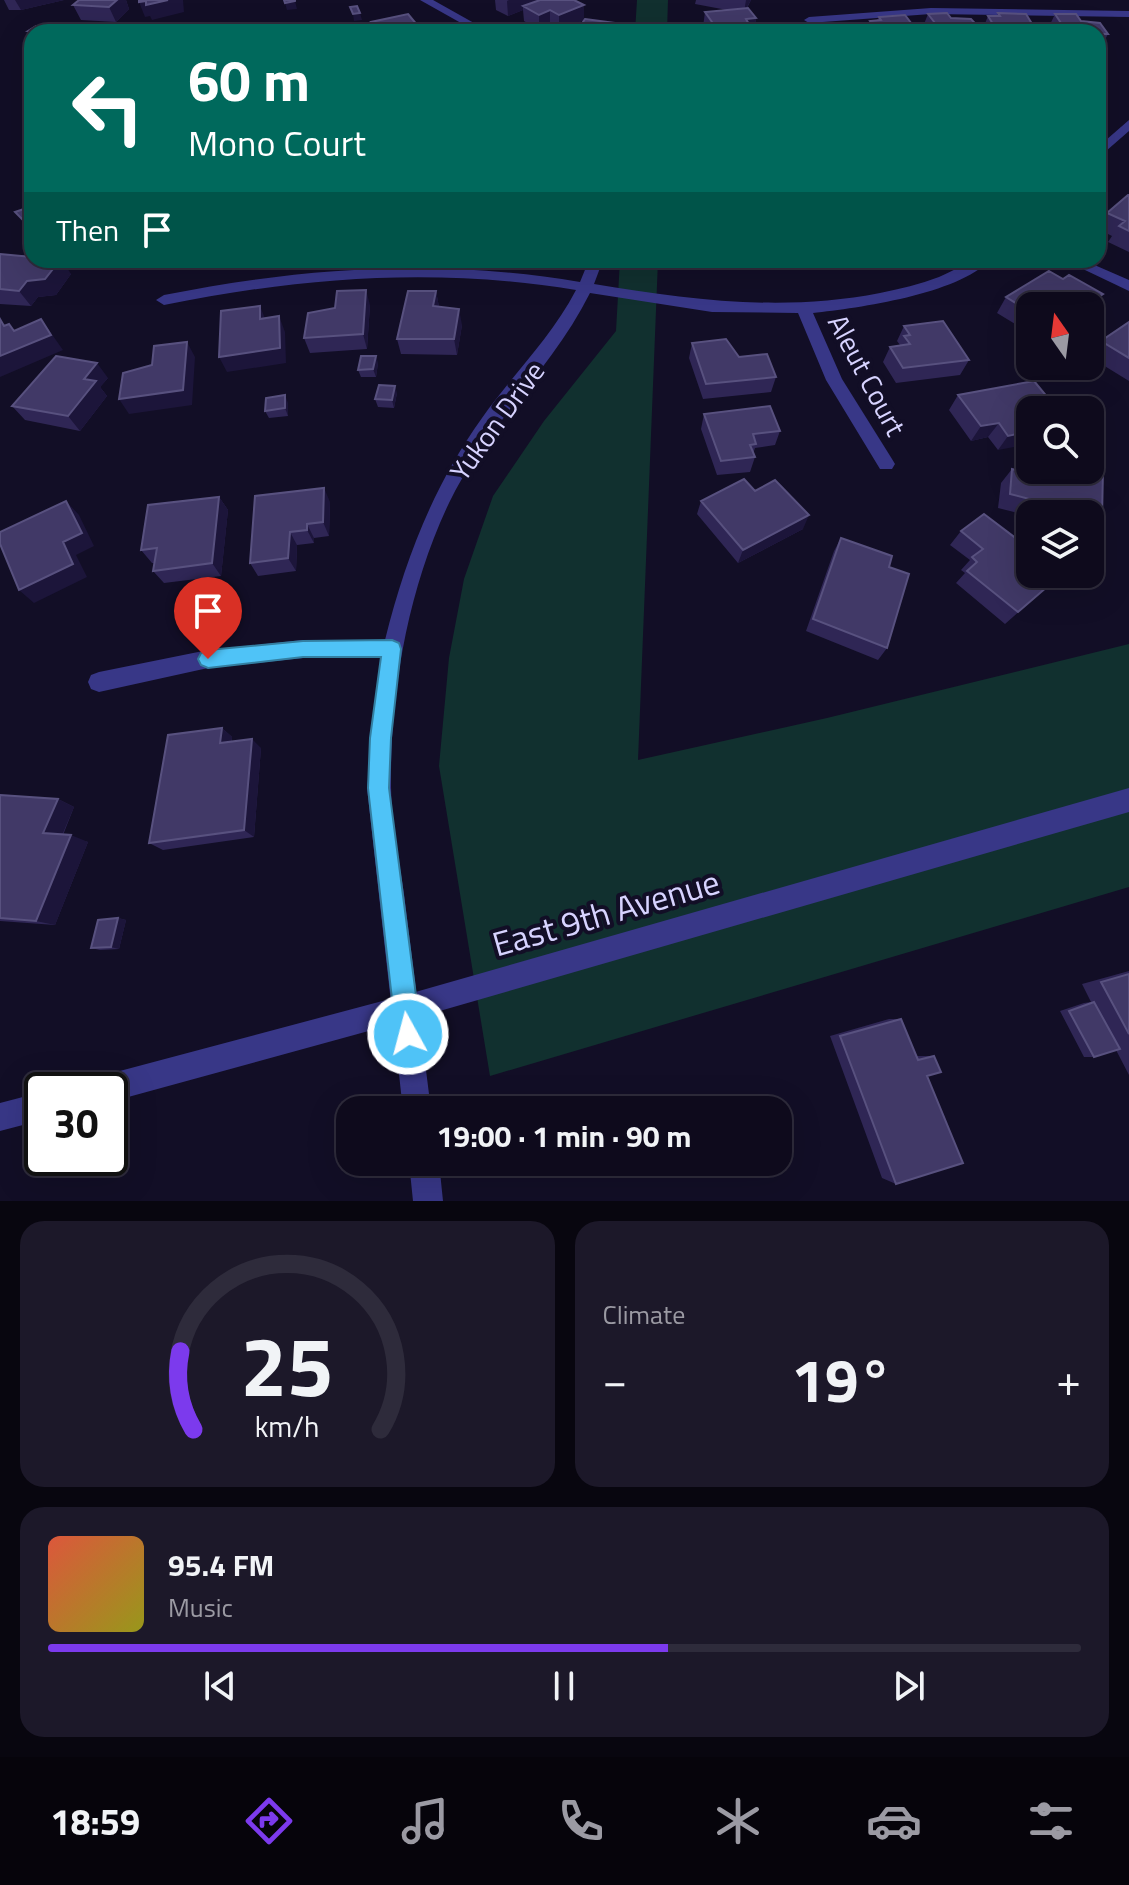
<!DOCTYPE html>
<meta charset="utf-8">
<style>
:root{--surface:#0e0a1c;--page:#1c1829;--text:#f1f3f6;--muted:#9b9aa3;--line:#2e2b3b;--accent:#7c3aed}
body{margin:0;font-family:"Titillium Web",sans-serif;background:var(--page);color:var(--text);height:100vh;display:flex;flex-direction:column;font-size:30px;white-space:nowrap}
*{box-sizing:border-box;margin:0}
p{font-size:26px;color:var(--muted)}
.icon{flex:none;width:44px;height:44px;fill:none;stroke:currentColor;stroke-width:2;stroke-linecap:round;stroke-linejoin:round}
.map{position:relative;height:1201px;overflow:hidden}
.side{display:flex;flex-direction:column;gap:20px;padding:20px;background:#08060f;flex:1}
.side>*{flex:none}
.top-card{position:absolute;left:24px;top:24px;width:1082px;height:244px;border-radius:24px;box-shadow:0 8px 32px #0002,0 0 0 2px var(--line);background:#00695c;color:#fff;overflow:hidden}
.needle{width:52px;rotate:346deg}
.tools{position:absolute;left:1016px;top:292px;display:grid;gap:16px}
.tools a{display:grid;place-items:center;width:88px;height:88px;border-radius:16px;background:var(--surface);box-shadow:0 8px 32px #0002,0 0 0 2px var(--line);font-size:40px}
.speed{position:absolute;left:24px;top:1072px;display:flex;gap:16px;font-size:40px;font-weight:700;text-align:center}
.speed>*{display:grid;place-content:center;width:104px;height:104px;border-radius:50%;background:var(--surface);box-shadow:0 8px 32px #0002,0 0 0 2px var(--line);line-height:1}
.speed .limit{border:4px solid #111;border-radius:12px;background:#fff;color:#111}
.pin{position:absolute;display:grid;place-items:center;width:68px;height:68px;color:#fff;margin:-82px -34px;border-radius:50% 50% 50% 0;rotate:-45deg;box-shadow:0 0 8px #0007}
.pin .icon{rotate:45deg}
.me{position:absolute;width:88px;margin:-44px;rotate:353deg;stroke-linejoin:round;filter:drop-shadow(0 0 6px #0008)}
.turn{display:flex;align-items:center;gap:28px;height:168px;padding:0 32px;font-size:36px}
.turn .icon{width:104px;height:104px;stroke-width:2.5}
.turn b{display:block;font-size:56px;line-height:68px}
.then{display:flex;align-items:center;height:76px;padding:0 32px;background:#0003;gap:16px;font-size:30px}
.big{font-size:60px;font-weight:700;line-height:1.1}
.side .card{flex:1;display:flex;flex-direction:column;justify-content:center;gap:12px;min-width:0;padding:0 28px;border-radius:24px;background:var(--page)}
.side .dial{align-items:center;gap:0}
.dial svg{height:208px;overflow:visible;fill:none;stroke:var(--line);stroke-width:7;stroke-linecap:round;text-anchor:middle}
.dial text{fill:var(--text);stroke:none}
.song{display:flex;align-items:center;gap:24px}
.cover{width:96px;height:96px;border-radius:12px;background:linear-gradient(135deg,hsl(10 70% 55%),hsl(60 70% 35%))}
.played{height:8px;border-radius:4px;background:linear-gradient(90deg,var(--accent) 60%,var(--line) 60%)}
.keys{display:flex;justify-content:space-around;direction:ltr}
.heat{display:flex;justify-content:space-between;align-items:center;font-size:44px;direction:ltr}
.side .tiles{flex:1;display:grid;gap:20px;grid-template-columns:1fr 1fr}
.card:last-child{grid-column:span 2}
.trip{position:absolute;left:336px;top:1096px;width:456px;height:80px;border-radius:24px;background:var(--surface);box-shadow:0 8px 32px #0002,0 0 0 2px var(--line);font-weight:700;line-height:80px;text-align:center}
.tab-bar{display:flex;height:128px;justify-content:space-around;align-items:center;background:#06040b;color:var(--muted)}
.tab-bar .icon{width:56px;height:56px}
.tab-bar .active{color:var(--accent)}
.tab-bar b{font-size:36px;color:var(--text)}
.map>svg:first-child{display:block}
.green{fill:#11302f}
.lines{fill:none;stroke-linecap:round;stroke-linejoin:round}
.minor{fill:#383787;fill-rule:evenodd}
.tertiary{fill:#383787;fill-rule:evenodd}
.wall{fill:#2f2655}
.shaded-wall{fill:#1c153a}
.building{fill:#413967;stroke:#58517f;stroke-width:2}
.route{fill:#4fc3f7;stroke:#337fa1;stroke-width:2}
.labels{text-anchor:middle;stroke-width:8;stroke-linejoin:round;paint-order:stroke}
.street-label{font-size:28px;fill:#d7d3ff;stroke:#120e26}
.near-street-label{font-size:34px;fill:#d7d3ff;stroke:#120e26}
</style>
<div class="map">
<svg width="1129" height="1201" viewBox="0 0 1129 1201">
<rect width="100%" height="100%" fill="#120e26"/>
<path class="green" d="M637,0H668L667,32H635Z
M620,260H658L638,760L827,718L1129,644V887L490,1076L439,766L449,658L464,579L493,496L544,421L616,331Z"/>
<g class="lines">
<path class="minor" d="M420,0H433L490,32H477Z
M931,8L1129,11V17L931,14L809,23L804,20L809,17Z
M1129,120V131L1098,158V147Z
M589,260H603L594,284C690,300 783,312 880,293C900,289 920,284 939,277C957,269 970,260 990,260C958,294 859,308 813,313L842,379L892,459L895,464L892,469H880L826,380L798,313L712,312L590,293C552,369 487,425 449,503C408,589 390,692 391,786C391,821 399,859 404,894C413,966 422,1038 431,1110H403L367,788L382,658H303L208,668L99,692L91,689L88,682L91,675L99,672L208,650L303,640H385C405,559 434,485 482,418C513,374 551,338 576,290C436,267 302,277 164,305L156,300L164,295C304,267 439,258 580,282Z
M1064,260H1083L1129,280V291Z
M409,1162H439L443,1201H413Z"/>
<path class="tertiary" d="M1129,788V812L405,1021L110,1102V1090H87L91,1080L101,1076L405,995Z
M42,1092V1120L0,1131V1103Z"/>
</g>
<path class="wall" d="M4,0H64L21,10H9Z
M79,0H126L129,9L116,22L81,20L73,5Z
M495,0H538L584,5V20L559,30L550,25L539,30L524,21L523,10L508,16L496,10Z
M696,0H751L747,8L756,18L754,32H706L703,27L705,12L727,10L695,4Z
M998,13L1037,32H983L982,31L988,16H997Z
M928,14L951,18L983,32H925L922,29Z
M1055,14L1081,21L1108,34L1100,49H1098V32H1050L1048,29Z
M879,17L918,32H867L870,21L877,20Z
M371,22L423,32H373Z
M1129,195V252L1108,242L1112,236L1098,229V226L1107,213Z
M0,254L71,274L56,295L38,297L31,306L0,304Z
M1063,279L1092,310L1030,306V333L997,313L1006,297Z
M436,291L439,307L462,325L457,355L401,354L397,339Z
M370,305L367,349L310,353L304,338L335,308Z
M1129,322V381L1090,357L1101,341Z
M904,326L969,360L960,375L896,383L883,362L890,347L900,345L897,341Z
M692,343L739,357L776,377L771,392L703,399L689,358Z
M378,363L376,377H361L358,370Z
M108,378L100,387L107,396L80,431L25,420L12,406Z
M397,393L394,408L378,407L375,399Z
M958,395L1058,410L998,450L988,437L971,441L949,410Z
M288,403V416L269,418L265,411Z
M704,414L780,431L775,445L755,448L753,454L755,457L750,472L717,475L701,429Z
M1012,469L1032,474L1034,470H1090L1102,518L1090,530V514H1030V516L998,508L1001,483Z
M755,491L803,529L738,563L697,514L701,501Z
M219,497L228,510L221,576L164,583L153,571L155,563H152L141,550Z
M330,502L329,536L314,538V543L297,545L296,571L258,576L250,563Z
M961,531L1062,574L1005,624L956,583L965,573L961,570L970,560L950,545Z
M841,538L889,567L887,648L878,660L806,631L834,551Z
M222,728L232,737V741L261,748L254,837L163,850L149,843Z
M0,795L58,799L74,807L63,835L88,842L55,925L0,921Z
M118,918L126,920L119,949L100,950L91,948Z
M1129,971V1075L1116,1050L1094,1057H1084L1060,1011L1084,1003L1091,1002L1082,984Z
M889,1019H901L917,1056H934L896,1184L882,1178L830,1036Z"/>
<path class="shaded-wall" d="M15,0H64L21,10Z
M114,0H126L129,9L116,22L109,7Z
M168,0H183L184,12L152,20L150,16L145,17L139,2Z
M509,0H538V4L523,6V10L508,16L507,1Z
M746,0H751L744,12Z
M295,1L297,9L287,10L285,3Z
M584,5V20L559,30V15Z
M550,10V25L539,30V15Z
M360,13L362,20L354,21L353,14Z
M756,18L754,32H716L717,29L746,19Z
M32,217V227L28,228L23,220Z
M60,260H62L71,274L56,295L38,297L31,306L19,291L27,281Z
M366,290L370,305L367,349L363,334Z
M436,291L439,307L433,306Z
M1103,294L1090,311V306H1085Z
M260,306L266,321L260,319Z
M459,309L462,325L457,355L454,339Z
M279,316L285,332L286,363L227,372L219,357Z
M41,319L63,350L0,377V356L9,324L21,339Z
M187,342L195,357L192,405L129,414L119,399Z
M376,356L378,363L376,377L373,369Z
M97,363L108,378L100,387L107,396L80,431L68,416L84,379Z
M395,386L397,393L394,408L392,400Z
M285,395L288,403V416L285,408Z
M999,423L988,437L971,441L981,426Z
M1030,431V444L998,450L1008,436Z
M324,488L330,502L329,536L323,522Z
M219,497L228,510L221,576L212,563Z
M66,501L79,515L94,546L76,555L87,577L34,603L19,590L63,542Z
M809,515L803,529L738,563L743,550Z
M307,524L314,538V543L307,530Z
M290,532L297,545L296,571L288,558Z
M222,728L232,737L231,752L220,743Z
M252,739L261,748L254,837L244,830Z
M58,799L74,807L60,840L43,833Z
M71,835L88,842L55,925L36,921Z
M118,918L126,920L119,949L111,947Z"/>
<path class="building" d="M79,0H117L109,7L73,5Z
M139,0H168L146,5V1L139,2Z
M284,0H295V1L285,3Z
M540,0H574L584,5L559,15L550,10L539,15L523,6Z
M357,6L360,13L353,14L350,7Z
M748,8L756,18L746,19L750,26L717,29L705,12Z
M947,13L951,18L971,19L983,32H942L928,14Z
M998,13L1026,14L1037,32H998L988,16H1000Z
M408,14L423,32H379L371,22Z
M1055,14H1076L1081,21L1100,23L1108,34H1098V32H1067Z
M905,15L918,32H878L870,21L881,20L879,17Z
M585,19L623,24L618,32H576Z
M36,26L45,28L38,32L28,31Z
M760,29L795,32H758Z
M236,30L235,32H196V31Z
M1128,195H1129V231L1119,226L1125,221L1107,213Z
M27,208L32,213V217L23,220L15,212Z
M0,254L32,257V260H60L45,279L27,281L19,291L0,289Z
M1049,271L1063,279L1069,275L1103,294L1085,306H1030V312L1006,297Z
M366,290L363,334L304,338L308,313L335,308L337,291Z
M408,291H436L433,306L459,309L454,339H397Z
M260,306V319L279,316L280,348L219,357L221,311Z
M0,319L4,326L9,324L14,331L41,319L51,335L0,356Z
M943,321L969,360L903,368L890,347L910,344L904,336L910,335L904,326Z
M1129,322V358L1101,341Z
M726,339L739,357L767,354L776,377L706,384L692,343Z
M187,342L183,390L119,399L123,373L152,365L154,346Z
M56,356L97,363L84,379L96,381L68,416L12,406Z
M361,356H376L373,369L358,370Z
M1034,381L1058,410H1030V431L1008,436L999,423L981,426L958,395Z
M379,385L395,386L392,400L375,399Z
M285,395V408L265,411L266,398Z
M770,406L780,431L753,434L756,444L750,445L755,457L721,461L704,414Z
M1090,466L1103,470L1102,518L1010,494L1012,469L1038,476L1039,470H1090Z
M744,479L755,491L775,480L809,515L743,550L701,501Z
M324,488L323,522L307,524V530L290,532L288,558L250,563L255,496Z
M219,497L212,563L153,571L157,548L141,550L148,505Z
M66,501L82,533L63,542L73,564L19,590L0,544V532Z
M984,514L1030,549V574H1062L1018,612L967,571L977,562L972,557L983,549L961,531Z
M841,538L892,556L889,567L909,574L887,648L813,619Z
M222,728L220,743L252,739L244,830L149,843L168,735Z
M0,795L58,799L43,833L71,835L36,921L0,918Z
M118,918L111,947L91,948L98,920Z
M1129,974V1034L1101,982Z
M1094,1002L1120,1049L1094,1057L1069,1011Z
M901,1019L918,1060L934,1056L941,1072L927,1076L963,1163L896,1184L840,1036Z"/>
<path class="route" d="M392,640L399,643L401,649L391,738L389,788L421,1034L417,1042L408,1046L399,1042L396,1034L368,788L370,738L381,657H303L208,668L201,665L198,659L201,653L208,650L303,641Z"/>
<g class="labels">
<g class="street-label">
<text transform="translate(867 375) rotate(62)" y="10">Aleut Court</text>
<text transform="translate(497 421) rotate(-54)" y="10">Yukon Drive</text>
</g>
<g class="near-street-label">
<text transform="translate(606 913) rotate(-16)" y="12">East 9th Avenue</text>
</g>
</g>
</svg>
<div class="tools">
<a><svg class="needle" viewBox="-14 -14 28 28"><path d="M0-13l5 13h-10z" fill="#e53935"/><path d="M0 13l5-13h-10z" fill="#9b9aa3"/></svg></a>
<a><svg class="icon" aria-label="search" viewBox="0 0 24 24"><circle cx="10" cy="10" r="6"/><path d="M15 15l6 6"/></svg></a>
<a><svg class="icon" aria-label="layers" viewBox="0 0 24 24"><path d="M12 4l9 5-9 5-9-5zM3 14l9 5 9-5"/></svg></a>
</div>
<div class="speed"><div class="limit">30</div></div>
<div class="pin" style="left:208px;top:659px;background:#d93025"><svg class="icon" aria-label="arrive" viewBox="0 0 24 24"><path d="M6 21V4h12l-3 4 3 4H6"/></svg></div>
<svg class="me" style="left:408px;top:1034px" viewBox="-20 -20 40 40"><circle r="17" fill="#4fc3f7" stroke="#fff" stroke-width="3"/><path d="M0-11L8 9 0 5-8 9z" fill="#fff"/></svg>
<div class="trip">19:00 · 1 min · 90 m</div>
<div class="top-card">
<div class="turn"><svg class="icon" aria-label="left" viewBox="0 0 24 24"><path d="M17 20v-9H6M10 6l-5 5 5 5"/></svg><div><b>60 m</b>Mono Court</div></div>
<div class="then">Then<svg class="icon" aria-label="arrive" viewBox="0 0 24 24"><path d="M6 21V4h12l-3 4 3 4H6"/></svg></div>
</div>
</div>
<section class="side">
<div class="tiles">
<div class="card dial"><svg viewBox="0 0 100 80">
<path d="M14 69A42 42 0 1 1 86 69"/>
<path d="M14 69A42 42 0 0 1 9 39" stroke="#7c3aed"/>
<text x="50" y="56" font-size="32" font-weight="700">25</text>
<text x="50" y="72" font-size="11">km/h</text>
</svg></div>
<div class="card"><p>Climate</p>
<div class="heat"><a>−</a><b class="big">19°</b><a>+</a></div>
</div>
<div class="card">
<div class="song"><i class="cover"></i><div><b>95.4 FM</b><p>Music</p></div></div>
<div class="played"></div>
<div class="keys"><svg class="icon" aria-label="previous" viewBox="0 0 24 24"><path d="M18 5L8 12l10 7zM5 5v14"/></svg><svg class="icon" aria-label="pause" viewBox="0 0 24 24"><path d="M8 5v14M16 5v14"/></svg><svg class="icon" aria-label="next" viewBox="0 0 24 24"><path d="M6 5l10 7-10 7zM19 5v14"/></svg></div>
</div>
</div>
</section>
<nav class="tab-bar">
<b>18:59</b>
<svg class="icon active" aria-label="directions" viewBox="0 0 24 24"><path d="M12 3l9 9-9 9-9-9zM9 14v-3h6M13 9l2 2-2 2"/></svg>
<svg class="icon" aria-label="music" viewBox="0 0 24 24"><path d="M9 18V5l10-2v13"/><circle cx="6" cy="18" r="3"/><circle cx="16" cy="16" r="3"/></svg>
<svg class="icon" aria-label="phone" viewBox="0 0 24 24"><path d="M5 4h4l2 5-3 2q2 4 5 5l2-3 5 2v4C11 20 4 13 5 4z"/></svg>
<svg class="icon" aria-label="climate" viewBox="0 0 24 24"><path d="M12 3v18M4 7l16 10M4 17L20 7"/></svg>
<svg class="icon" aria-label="car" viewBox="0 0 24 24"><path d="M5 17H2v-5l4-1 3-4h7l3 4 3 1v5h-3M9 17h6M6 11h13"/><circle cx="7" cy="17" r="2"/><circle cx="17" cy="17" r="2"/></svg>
<svg class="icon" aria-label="filters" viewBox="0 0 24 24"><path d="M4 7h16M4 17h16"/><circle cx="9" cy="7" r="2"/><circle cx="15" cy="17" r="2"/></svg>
</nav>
